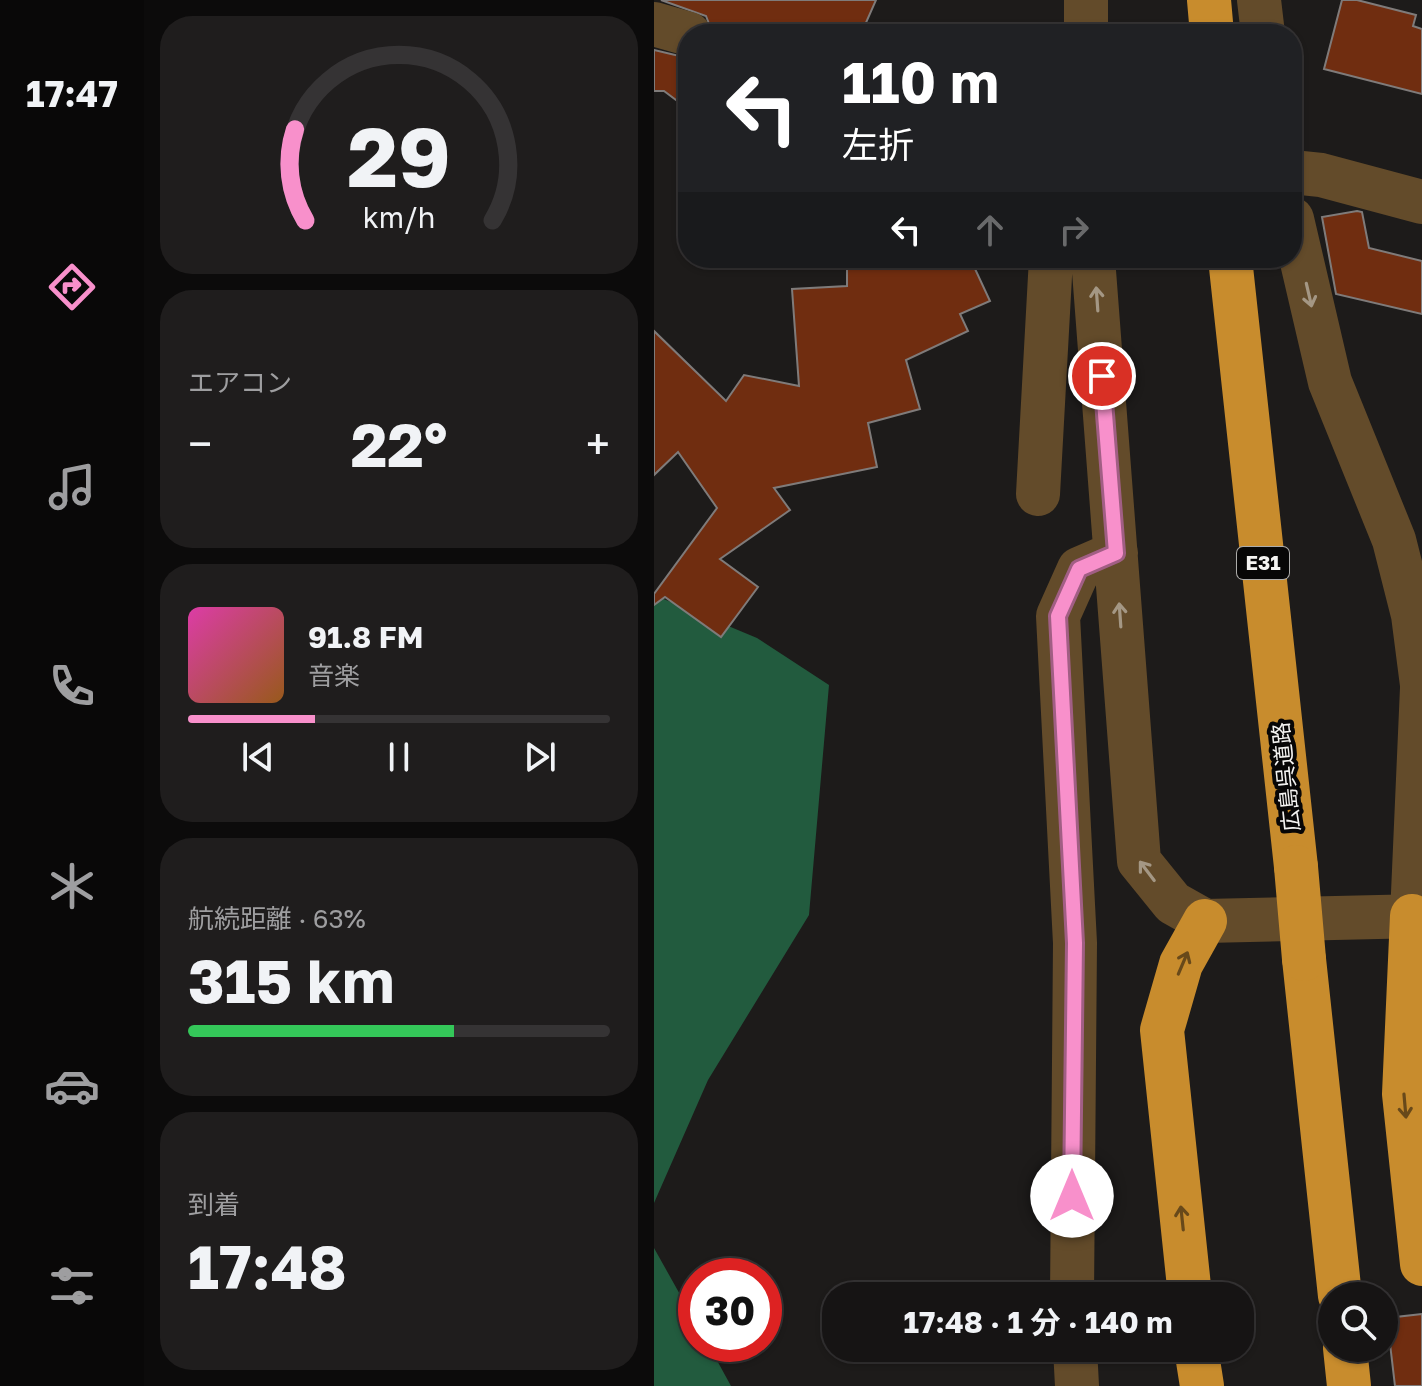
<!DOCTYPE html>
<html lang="ja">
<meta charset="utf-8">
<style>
:root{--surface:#161414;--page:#1f1d1d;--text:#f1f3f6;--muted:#9e9ea0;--line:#353334;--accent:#f890cb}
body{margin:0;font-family:"Golos Text","Noto Sans JP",sans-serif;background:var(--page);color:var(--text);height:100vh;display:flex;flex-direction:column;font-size:30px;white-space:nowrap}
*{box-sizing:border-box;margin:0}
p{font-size:26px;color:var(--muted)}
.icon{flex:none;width:44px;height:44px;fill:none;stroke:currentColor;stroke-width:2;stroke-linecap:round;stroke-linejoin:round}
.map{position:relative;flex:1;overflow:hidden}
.drawer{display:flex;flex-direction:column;gap:16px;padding:16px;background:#0c0b0b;width:510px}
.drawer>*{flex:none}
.guide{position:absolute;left:24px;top:24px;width:624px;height:244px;border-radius:32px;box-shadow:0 2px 6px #0004,0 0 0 2px var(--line);background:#202124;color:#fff;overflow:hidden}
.controls{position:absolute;left:664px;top:1282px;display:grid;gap:16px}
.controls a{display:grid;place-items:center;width:80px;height:80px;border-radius:50%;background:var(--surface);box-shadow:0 2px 6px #0004,0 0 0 2px var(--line);font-size:40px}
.speed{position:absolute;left:24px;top:1258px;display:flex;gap:16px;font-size:40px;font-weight:700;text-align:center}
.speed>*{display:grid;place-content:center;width:104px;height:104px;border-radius:50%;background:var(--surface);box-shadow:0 2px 6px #0004,0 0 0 2px var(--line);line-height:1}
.speed .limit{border:12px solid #d22;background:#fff;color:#111}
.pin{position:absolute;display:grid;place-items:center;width:68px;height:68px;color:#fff;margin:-34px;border:4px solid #fff;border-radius:50%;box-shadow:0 2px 8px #0007}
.me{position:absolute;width:88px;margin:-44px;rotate:0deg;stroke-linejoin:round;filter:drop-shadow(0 0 6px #0008)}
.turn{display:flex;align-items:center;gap:28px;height:168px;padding:0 32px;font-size:36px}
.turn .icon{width:104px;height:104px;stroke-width:2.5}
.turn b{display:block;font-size:56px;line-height:68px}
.lanes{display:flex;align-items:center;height:76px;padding:0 32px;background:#0003;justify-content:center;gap:40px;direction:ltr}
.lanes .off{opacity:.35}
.big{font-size:60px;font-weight:700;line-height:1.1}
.drawer .widget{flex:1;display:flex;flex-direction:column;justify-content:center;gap:12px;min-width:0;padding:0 28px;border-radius:32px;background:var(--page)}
.drawer .dial{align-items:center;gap:0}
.dial svg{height:208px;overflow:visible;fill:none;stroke:var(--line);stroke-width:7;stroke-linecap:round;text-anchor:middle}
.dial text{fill:var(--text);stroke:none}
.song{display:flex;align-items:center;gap:24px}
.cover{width:96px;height:96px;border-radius:12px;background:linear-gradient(135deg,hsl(320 70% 55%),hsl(30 70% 35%))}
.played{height:8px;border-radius:4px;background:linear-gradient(90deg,var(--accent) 30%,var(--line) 30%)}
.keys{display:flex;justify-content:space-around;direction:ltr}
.heat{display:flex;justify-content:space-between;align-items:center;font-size:44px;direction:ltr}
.charge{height:12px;border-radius:6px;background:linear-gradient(90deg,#34c759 63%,var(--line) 0)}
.trip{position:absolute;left:168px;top:1282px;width:432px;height:80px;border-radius:32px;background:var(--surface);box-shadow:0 2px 6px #0004,0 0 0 2px var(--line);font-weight:700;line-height:80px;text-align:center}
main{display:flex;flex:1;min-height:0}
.tab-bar{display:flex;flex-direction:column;width:144px;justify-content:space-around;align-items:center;background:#090808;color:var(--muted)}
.tab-bar .icon{width:56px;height:56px}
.tab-bar .selected{color:var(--accent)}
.tab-bar b{font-size:36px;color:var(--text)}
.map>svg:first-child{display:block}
.forest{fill:#225b3e}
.building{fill:#702d10;stroke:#7f7b7a;stroke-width:2}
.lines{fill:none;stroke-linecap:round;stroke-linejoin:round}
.minor{stroke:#634b2a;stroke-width:44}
.highway{stroke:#c88c2d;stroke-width:44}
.highway-bridge{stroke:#c88c2d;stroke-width:44}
.oneway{stroke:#a49784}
.oneway2{stroke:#68491a}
.route-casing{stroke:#a15e84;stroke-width:20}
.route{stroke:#f890cb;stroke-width:14}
.labels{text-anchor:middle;stroke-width:8;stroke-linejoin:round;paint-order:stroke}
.shield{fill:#070606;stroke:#adacaa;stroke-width:2}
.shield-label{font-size:20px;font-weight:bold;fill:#f4f3f1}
.street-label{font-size:22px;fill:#f4f3f1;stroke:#070606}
</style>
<main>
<nav class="tab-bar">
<b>17:47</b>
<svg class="icon selected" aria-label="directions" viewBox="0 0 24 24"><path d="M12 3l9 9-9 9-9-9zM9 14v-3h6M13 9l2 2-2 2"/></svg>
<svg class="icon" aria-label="music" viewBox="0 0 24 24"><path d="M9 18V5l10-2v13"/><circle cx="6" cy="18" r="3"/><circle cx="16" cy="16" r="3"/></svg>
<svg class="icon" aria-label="phone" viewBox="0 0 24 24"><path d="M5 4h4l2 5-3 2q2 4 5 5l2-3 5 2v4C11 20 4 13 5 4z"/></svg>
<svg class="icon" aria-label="climate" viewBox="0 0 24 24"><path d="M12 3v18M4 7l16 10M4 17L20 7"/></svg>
<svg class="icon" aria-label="car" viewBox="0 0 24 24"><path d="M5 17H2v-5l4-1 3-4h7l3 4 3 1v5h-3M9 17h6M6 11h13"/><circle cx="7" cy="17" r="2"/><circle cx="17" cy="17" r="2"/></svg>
<svg class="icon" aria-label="filters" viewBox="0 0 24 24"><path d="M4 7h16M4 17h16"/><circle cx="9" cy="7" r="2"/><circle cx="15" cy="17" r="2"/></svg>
</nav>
<section class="drawer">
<div class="widget dial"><svg viewBox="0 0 100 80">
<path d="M14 69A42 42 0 1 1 86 69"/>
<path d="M14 69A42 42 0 0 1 10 34" stroke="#f890cb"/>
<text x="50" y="56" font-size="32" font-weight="700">29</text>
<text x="50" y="72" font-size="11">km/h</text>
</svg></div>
<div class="widget"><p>エアコン</p>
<div class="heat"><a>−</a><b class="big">22°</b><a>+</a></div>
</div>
<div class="widget">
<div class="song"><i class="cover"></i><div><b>91.8 FM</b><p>音楽</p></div></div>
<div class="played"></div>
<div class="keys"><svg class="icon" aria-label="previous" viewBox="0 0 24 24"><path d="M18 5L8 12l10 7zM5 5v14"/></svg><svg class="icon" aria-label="pause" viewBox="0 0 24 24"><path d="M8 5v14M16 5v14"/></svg><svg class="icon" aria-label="next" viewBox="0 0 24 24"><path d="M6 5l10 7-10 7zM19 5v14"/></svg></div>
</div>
<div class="widget"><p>航続距離 · 63%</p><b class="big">315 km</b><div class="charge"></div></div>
<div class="widget"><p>到着</p><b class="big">17:48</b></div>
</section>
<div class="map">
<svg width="768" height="1386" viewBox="0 0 768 1386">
<rect width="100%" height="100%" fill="#1d1b1a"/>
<path class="forest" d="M0,595L103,638L175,685L155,915L54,1080L0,1203Z
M0,1248L42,1323V1344H54L77,1386H0Z"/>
<path class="building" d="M7,0H222L207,34H59L52,16Z
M688,0H703L762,15L759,26L768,29V94L670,69Z
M0,50L34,58V109L10,91H0Z
M703,211L708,212L715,248L768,261V314L682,294L668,217Z
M193,258H316L336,301L306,314L314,331L252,360L266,409L214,423L223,467L120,488L136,510L66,559L104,587L67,637L11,597L0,605V594L63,508L24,452L0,475V331L72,401L90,375L145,386L138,289L193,286Z
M768,1314V1386H741L733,1318Z"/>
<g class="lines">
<path class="minor" d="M432,0V34
M605,0L609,34
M0,24L35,34
M638,172L667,175L768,202
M638,219L676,382L740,540L759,615L768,685
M439,258L485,861L519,903L551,921L768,916
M384,494L397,258
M758,916L768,688
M418,1296L421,943L404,616L425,569L462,553
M421,1348L423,1386"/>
<path class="highway" d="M555,0L558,34
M576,258L642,867
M758,916L750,1094L768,1264
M650,959L686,1296
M536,1296L508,1030L527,964L551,921
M542,1348L548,1386
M691,1348L695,1386"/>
<path class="highway-bridge" d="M642,867L650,959"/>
</g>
<defs><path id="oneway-shaft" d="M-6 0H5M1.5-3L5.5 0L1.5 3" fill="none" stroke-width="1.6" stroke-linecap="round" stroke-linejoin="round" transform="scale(2)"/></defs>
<g class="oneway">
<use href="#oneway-shaft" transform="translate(655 295) rotate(77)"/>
<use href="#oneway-shaft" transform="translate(443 299) rotate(-94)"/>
<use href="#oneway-shaft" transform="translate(466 615) rotate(-94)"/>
<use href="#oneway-shaft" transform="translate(493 871) rotate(-127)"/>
</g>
<g class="oneway2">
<use href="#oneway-shaft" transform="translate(529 963) rotate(-67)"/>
<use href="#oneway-shaft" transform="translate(751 1106) rotate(85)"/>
<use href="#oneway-shaft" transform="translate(528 1218) rotate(-96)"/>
</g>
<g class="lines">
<g class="route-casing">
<path id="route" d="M418,1196L421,943L404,616L425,569L462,553L448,376"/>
</g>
<use href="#route" class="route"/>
</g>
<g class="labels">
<rect class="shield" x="583" y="547" width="52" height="32" rx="6"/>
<g class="shield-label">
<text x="609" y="570">E31</text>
</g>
<g class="street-label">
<text transform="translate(632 777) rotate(-96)" y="8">広島呉道路</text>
</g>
</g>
</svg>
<div class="controls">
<a><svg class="icon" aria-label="search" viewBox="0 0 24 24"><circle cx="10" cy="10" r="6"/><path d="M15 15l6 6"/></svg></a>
</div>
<div class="speed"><div class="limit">30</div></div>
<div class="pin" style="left:448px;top:376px;background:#d93025"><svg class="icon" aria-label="arrive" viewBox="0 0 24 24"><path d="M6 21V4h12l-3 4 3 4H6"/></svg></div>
<svg class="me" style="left:418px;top:1196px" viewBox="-20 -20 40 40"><circle r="19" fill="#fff"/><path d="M0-13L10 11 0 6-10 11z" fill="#f890cb"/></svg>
<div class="trip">17:48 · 1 分 · 140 m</div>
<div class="guide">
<div class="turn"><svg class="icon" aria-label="left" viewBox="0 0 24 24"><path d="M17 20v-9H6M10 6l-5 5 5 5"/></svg><div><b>110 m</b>左折</div></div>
<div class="lanes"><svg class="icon" aria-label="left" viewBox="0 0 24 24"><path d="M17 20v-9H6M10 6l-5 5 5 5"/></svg><svg class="icon off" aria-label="ahead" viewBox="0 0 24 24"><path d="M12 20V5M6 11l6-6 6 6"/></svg><svg class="icon off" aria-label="right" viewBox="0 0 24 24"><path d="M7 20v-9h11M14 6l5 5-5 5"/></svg></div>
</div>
</div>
</main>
